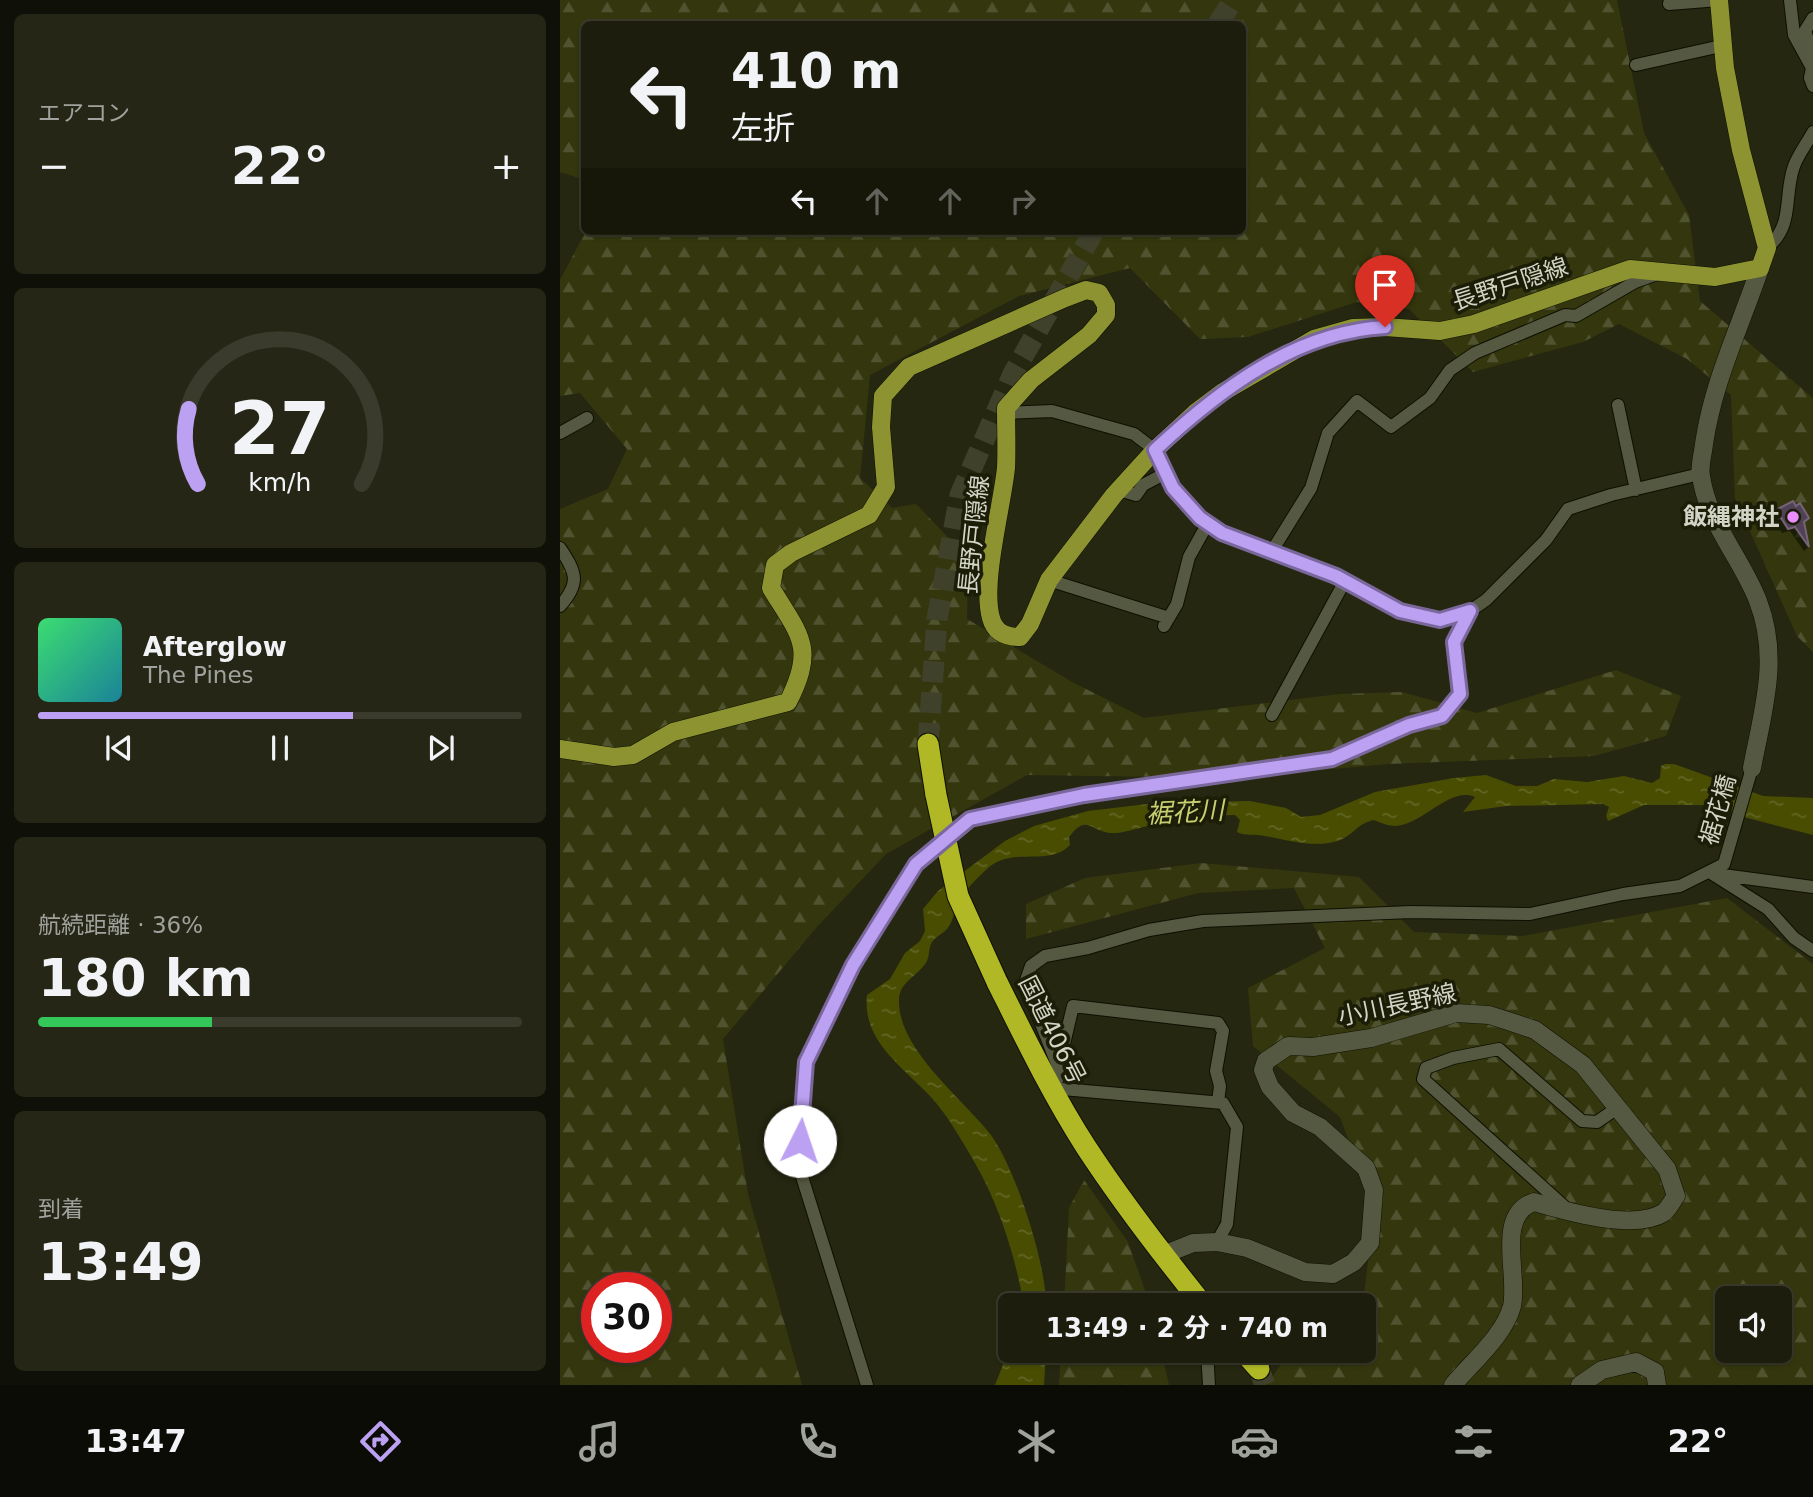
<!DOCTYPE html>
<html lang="ja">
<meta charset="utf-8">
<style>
:root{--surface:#1c1d0c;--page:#252615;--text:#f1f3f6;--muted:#a0a29d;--line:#3a3b2d;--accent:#bca0f2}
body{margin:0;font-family:"DejaVu Sans","Noto Sans JP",sans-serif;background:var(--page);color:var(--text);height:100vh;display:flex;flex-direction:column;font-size:26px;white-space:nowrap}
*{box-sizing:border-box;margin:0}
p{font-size:23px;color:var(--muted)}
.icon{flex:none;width:38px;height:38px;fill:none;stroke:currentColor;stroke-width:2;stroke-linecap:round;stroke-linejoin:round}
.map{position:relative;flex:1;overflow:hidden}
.drawer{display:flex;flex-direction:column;gap:14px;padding:14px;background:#0f1007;width:560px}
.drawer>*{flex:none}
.banner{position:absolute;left:21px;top:21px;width:665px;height:214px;border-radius:10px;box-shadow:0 2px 5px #0004,0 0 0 2px var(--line);background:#1c1d0c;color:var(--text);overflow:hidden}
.fabs{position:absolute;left:1155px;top:1286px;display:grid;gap:14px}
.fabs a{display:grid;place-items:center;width:77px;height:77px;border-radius:10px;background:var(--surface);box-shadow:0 2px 5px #0004,0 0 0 2px var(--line);font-size:35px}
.speed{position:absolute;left:21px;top:1272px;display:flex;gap:14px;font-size:35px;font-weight:700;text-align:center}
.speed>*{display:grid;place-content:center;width:91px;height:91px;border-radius:50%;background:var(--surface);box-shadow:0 2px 5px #0004,0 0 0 2px var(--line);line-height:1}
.speed .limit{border:10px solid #d22;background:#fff;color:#111}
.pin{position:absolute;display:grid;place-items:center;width:60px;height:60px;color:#fff;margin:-72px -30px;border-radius:50% 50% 50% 0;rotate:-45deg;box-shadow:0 0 7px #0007}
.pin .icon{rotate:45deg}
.me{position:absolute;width:77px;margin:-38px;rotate:4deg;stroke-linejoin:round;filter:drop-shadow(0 0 5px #0008)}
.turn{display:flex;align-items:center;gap:24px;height:147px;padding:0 35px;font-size:32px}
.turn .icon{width:91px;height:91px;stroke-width:2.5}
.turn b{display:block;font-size:49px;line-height:60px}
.lanes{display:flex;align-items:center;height:66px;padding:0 35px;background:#0003;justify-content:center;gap:35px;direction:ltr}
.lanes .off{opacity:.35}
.big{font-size:52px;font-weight:700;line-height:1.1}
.drawer .tile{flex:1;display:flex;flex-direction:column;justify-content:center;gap:10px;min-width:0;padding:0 24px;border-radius:10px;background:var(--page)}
.drawer .dial{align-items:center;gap:0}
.dial svg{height:182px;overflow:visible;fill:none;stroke:var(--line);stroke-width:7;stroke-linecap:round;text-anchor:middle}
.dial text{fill:var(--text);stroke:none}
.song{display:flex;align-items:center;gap:21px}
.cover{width:84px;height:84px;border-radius:10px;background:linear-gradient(135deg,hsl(140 70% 55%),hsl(190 70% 35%))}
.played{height:7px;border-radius:4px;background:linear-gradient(90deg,var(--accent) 65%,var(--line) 65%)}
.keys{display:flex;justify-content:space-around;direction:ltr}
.heat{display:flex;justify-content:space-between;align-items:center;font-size:38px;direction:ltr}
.charge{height:10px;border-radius:5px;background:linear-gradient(90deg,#34c759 36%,var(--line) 0)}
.trip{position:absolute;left:438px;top:1293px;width:378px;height:70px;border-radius:10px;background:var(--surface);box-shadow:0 2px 5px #0004,0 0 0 2px var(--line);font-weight:700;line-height:70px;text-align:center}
.tab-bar{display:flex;height:112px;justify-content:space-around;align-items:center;background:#0b0c05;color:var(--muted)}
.tab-bar .icon{width:49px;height:49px}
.tab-bar .current{color:var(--accent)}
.tab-bar b{font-size:32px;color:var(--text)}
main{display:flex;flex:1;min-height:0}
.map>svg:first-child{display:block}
.forest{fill:url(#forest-firs);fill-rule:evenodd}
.water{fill:url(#water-ripples)}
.shadow{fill:#0007}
.building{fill:#514155;stroke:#756478;stroke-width:2}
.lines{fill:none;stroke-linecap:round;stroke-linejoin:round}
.highway-tunnel{stroke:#3f412b;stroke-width:21;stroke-dasharray:21 10;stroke-linecap:butt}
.street-casing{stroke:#0e1000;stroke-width:14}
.secondary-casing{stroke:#0e1000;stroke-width:19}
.primary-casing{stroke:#0e1000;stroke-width:19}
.highway-casing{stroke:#0e1000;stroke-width:23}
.street{stroke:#565941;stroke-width:12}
.secondary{stroke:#565941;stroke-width:18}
.primary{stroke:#8c9330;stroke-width:18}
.highway{stroke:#b0b925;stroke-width:21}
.highway-bridge-casing{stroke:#0e1000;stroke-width:23;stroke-linecap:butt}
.highway-bridge{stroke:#b0b925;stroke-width:21}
.route-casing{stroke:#7a689d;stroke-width:18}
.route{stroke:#bca0f2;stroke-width:12}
.poi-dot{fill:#ea8dfd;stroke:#1b1d07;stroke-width:2.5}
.labels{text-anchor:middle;stroke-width:7;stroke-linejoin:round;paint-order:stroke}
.street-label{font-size:24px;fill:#d2d4c6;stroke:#1b1d07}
.poi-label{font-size:24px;font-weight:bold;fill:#d2d4c6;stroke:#1b1d07;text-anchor:end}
.water-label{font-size:26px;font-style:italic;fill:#c7cf71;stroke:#1b1d07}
</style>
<main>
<section class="drawer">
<div class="tile"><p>エアコン</p>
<div class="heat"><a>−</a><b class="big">22°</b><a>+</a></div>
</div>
<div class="tile dial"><svg viewBox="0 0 100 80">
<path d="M14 69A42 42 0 1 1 86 69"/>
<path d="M14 69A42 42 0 0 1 10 36" stroke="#bca0f2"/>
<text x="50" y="56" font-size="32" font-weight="700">27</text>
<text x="50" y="72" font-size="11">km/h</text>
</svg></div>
<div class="tile">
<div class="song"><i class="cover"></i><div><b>Afterglow</b><p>The Pines</p></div></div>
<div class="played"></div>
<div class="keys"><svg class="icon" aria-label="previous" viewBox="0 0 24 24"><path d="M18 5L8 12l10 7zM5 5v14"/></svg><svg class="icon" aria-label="pause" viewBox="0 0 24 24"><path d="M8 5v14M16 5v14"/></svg><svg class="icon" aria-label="next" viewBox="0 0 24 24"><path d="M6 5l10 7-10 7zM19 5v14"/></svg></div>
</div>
<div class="tile"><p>航続距離 · 36%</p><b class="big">180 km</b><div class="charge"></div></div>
<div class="tile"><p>到着</p><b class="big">13:49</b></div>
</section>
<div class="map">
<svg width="1253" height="1385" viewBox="0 0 1253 1385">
<defs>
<pattern id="forest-firs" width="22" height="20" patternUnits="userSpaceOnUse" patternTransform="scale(1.75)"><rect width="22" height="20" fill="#34370d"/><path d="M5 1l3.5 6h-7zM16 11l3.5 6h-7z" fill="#50532f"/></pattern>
<pattern id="water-ripples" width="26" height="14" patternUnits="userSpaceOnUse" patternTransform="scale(1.75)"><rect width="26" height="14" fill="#494d02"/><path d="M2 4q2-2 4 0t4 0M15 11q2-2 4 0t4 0" fill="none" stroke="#626625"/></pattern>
</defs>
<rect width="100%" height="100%" fill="#252710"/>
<path class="forest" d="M0,0H1057L1084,133L1129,215L1140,301L1253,398V652L1237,636L1175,498L1171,395L1127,359L1059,324L1023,342L913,372L849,309L797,302L688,337L640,339L570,268L459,296L310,375L300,478L332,508L356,504L408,558L407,619L512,682L584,718L780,694L842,692L917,713L1056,670L1121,696L1106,736L1034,756L828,764L676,778L467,775L326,854L256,928L163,1039L188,1194L242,1385H0V509L48,489L67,449L20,393L0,396V280L26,231H682V24H24V203L19,178L0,172ZM37,1288H96V1348H37Z
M641,863L799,877L854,932L962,936L1167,898L1253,964V1385H707L730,1351H803V1306L790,1305L804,1296L814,1209L780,1117L693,1046L688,988L765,948L734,888L638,893L466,939V904L525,878ZM1167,1298H1220V1351H1167Z
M524,1180L568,1242L590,1305H504L509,1208Z
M501,1351H601L609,1385H499Z"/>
<path class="water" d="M1105,764H1114L1203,796L1253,798V835L1180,816L1159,805H1084L1048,821L1046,816L1049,807L1043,804L946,806L903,812L915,797C890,786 861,826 835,826C827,826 820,822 813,820C797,825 798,829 786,837C761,852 723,838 698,835C690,834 684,836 677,832L680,820L675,815C645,815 618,820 588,826C577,828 562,834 551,833C530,831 527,813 509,837L510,845C488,868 451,845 427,869C417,878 405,890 399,901C394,909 394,919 389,926C385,934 374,936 371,944C368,951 370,958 365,964C355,978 338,983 339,1002C339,1050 403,1099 431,1135C456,1170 486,1263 486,1305H464C455,1256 440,1207 415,1163C402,1141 387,1114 370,1096C342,1066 302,1041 307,995L330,979L345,953L360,941L365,931L363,909L378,891L445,841L474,826L528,811L596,803L690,801L726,808L741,817L760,815L815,792L894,778L926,775L956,786H977L994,779L1027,782L1064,776L1092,783L1100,778L1101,766Z
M450,1347V1351H486L484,1385H435Z"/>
<path class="shadow" d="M1217,512L1243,522L1250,546L1244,551L1230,531L1222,533L1212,516Z"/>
<path class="building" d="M1233,501L1236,506L1240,503L1249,518L1244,522L1249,547L1235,527L1228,529L1216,510Z"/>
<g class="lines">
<path class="highway-tunnel" d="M658,24L673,0
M368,744L377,619L400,495L453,374L534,231
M699,1369L705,1385"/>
<g class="street-casing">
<path id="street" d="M1110,0L1109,4L1159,0
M1230,0L1234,35L1252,68
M1253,18L1245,31L1253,55
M1253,62L1250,78L1253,86
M1076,65L1161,46
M1207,248C1235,224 1223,197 1234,166C1238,155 1247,143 1253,132
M1058,405L1076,490
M446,413L492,411L574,434L595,450L613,488L640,518L662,533L776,576L840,611L880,620L910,611L926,600L986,540L1008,509L1051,495L1140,474
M0,433L27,418
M559,490L576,495L583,485L606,473
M0,548C16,572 21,583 0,606
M712,551L751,488L768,433L797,401L831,427L870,398L890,370L915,353L1005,315L1016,316L1075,282L1097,274
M489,580L609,618
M604,626L617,604L629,557L648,523
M712,715L785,581
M1151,873L1208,909L1234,938L1253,951
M1155,874L1253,887
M499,1065L513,1006L658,1023L663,1031L656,1071L660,1086L658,1102
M1007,1209L863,1079L866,1068L893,1058L939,1049L1022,1121L1037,1122L1057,1108
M657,1242L667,1224L677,1127L663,1103L491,1088L501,1074L465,983L471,966L485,956L528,948L589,930L643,921L851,912L970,914L1063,894L1120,886L1164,864L1192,768
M647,1351L649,1385
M307,1385L239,1167L246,1062L293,965L357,864L410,819L524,795L772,759L849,725L882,716L900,694L894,642L910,611"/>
</g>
<g class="secondary-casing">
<path id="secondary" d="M1192,768C1203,710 1220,658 1198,601C1181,557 1148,524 1141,476C1139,466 1143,454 1144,444C1153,382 1180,327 1200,268
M603,1255L633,1243L657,1242L687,1248L745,1272L773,1274L794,1262L810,1243L814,1190L806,1168L760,1127L733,1113L710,1087L703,1070L706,1061L728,1046L753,1047L811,1038L896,1013L929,1015L945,1020L975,1030L1023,1065L1107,1169L1116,1196C1112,1201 1108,1210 1103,1213C1074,1231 1004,1211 974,1202C935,1215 959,1274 952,1306C944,1336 912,1362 893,1385
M1020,1385L1042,1370L1076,1362L1095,1372L1097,1385"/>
</g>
<g class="primary-casing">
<path id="primary" d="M0,749L54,757L73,755L113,732L228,702C256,647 240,636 211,588L215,565L231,553L309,515L326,487L321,427L323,396L349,367L505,298L526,290L539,293L546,305V315L529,335L471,380L446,408C446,428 447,448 446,468C442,507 421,583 431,618C435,633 446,637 460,637L470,624L489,580L554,495L595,450L635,413L663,392L754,339L793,328L825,327L880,331L914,324L1070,269L1155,277L1200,268L1207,248L1181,150L1165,68L1159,0"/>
</g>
<g class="highway-casing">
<path id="highway" d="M368,744L376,795
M437,982C465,1038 492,1094 526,1147C562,1202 602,1254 644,1306
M683,1351L699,1369"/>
</g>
<use href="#street" class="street"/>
<use href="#secondary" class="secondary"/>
<use href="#primary" class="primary"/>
<use href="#highway" class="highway"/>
<g class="highway-bridge-casing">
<path id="highway-bridge" d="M376,795L398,896L437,982"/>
</g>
<use href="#highway-bridge" class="highway-bridge"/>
</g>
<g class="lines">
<g class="route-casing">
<path id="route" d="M240,1141L246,1062L293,965L356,864L410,819L524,795L772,759L849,725L882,716L900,694L894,642L910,611L880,620L840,611L776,576L662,533L640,518L613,488L595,450C659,390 735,332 825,327"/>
</g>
<use href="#route" class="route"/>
</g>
<circle class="poi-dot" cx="1233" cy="517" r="7"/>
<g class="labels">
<g class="street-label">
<text transform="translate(950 284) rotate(-18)" y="8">長野戸隠線</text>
<text transform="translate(414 535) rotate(-84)" y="8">長野戸隠線</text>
<text transform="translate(1158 810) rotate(-74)" y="8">裾花橋</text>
<text transform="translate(837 1005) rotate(-12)" y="8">小川長野線</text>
<text transform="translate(492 1030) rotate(63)" y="8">国道406号</text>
</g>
<g class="poi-label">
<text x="1219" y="525">飯縄神社</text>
</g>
<g class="water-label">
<text transform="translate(625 812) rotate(-3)" y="9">裾花川</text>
</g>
</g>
</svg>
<div class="fabs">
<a><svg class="icon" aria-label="sound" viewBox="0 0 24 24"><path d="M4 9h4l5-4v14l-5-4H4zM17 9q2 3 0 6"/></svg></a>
</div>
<div class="speed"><div class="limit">30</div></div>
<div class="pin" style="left:825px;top:327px;background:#d93025"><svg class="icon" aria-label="arrive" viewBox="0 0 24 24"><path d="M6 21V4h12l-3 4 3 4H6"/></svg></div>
<svg class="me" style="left:240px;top:1141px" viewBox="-20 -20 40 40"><circle r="19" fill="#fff"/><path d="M0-13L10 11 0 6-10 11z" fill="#bca0f2"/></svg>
<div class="trip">13:49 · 2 分 · 740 m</div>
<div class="banner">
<div class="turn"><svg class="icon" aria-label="left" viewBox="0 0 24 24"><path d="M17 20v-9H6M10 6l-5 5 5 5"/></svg><div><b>410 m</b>左折</div></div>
<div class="lanes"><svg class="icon" aria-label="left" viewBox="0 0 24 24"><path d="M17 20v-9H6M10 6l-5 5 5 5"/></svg><svg class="icon off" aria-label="ahead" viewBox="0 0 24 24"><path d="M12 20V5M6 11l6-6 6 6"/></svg><svg class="icon off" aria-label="ahead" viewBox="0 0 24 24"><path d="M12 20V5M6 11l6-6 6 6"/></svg><svg class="icon off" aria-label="right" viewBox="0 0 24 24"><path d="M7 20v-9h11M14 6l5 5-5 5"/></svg></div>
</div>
</div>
</main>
<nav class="tab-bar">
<b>13:47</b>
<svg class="icon current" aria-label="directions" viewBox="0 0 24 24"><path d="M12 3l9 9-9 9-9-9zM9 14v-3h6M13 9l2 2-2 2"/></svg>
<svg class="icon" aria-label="music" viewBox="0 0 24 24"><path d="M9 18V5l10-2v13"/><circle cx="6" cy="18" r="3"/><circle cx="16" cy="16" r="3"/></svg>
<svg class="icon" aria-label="phone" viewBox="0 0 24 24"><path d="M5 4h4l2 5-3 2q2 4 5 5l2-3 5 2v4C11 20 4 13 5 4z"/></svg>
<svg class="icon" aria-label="climate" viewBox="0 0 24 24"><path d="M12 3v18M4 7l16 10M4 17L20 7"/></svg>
<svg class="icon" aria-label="car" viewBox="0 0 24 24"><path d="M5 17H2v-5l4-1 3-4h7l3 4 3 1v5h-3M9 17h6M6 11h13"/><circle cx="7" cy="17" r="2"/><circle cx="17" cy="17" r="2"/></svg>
<svg class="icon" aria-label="filters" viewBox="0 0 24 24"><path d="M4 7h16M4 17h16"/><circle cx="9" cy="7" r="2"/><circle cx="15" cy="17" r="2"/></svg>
<b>22°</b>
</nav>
